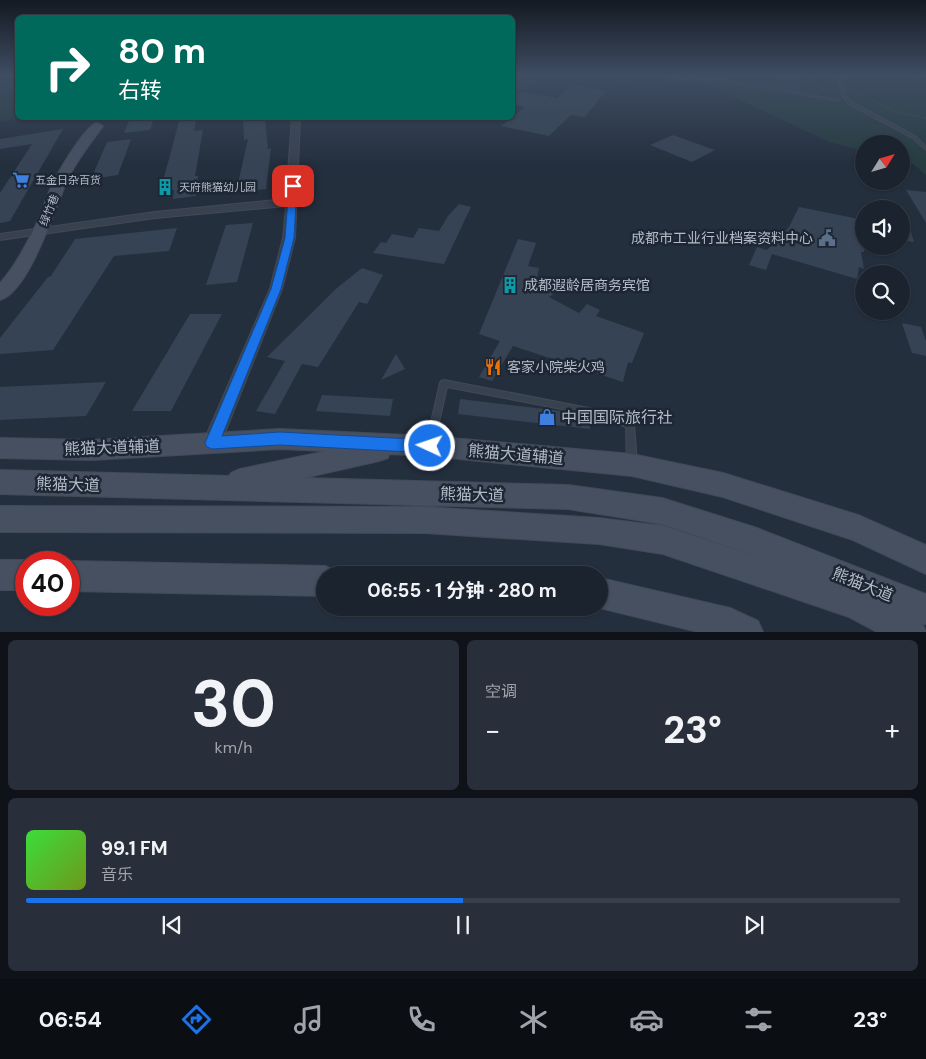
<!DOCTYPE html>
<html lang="zh">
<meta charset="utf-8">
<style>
:root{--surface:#1b232e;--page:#282f3a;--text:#f1f3f6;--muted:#a0a4aa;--line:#39404a;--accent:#1a73e8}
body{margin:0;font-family:"DM Sans","Noto Sans SC",sans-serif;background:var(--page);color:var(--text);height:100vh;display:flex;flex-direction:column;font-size:19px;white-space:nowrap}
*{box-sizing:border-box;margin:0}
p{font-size:16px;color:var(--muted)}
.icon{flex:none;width:28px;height:28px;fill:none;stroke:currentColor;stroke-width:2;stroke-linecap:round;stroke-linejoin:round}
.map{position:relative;height:632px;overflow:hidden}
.sheet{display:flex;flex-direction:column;gap:8px;padding:8px;background:#0f1319;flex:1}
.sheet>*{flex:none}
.banner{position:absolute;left:15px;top:15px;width:500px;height:105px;border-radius:8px;box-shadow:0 1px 4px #0004,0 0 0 1px var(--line);background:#00695c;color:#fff;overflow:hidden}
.needle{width:32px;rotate:53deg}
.tools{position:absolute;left:855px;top:135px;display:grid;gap:10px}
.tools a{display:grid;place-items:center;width:55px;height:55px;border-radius:50%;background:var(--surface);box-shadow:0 1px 4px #0004,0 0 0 1px var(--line);font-size:25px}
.speed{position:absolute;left:15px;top:551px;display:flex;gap:10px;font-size:25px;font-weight:700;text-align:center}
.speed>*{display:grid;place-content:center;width:65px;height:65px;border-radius:50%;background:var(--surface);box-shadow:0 1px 4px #0004,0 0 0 1px var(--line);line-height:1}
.speed .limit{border:8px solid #d22;background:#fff;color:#111}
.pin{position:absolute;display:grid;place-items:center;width:42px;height:42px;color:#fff;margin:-21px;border-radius:10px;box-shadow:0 2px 8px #0006}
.me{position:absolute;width:55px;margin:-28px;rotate:273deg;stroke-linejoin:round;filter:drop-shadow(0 0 4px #0008)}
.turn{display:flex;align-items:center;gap:18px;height:105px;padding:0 20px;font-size:22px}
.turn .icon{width:65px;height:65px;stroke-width:2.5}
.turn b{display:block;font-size:35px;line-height:42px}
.big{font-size:38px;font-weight:700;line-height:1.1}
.sheet .tile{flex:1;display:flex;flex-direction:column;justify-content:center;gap:8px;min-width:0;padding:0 18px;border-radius:8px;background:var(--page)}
.sheet .dial{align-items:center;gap:0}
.dial b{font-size:65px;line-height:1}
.song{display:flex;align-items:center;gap:15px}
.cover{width:60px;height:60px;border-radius:8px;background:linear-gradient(135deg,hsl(120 70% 55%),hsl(80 70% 35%))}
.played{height:5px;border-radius:2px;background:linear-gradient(90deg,var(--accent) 50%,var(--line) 50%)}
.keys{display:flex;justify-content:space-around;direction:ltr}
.heat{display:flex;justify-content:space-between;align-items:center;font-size:28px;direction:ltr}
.sheet .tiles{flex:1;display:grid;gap:8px;grid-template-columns:1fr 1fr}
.tile:last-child{grid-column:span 2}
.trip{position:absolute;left:316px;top:566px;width:292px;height:50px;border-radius:25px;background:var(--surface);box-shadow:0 1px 4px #0004,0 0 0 1px var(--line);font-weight:700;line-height:50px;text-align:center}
.tabs{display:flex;height:80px;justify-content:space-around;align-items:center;background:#0b0e12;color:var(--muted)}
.tabs .icon{width:35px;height:35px}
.tabs .active{color:var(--accent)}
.tabs b{font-size:22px;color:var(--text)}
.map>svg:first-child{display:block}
.green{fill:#263c3f}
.building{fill:#364354}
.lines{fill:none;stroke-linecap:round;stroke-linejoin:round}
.lane-casing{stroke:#414a57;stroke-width:2}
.street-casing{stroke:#414a57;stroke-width:2}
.secondary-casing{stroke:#414a57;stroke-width:2}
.path{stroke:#3f5557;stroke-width:1;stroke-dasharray:2 2;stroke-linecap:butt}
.lane{fill:#38414e;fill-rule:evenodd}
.street{fill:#38414e;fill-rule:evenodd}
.secondary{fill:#465061;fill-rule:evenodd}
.route{fill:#1a73e8;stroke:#114b97}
.labels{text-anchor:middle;stroke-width:5;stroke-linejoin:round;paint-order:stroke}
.far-poi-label{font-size:11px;fill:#b4bcc9;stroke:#1d2633;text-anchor:start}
.far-street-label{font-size:11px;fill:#b4bcc9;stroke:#1d2633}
.poi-label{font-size:14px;fill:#b4bcc9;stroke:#1d2633;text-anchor:start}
.near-poi-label{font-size:16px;fill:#b4bcc9;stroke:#1d2633;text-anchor:start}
.near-street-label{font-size:16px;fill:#b4bcc9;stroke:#1d2633}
</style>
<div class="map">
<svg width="926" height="632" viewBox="0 0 926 632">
<rect width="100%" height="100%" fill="#242f3e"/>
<path class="green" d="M10,76H17L18,118H33L0,121V81Z
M513,76H547L513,95Z
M586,76H926V175L913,164L901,161V144H864V151L829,142L707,84L653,81L618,82Z"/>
<path class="building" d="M776,76L799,78L801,91L776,87Z
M572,85L606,91L585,117L571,115L549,136L501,126L525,107L512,104V99L521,92L557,98Z
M154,118L150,130L124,133L129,121Z
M180,118H197L194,131L203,130L195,176H198L196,196L173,199L174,190L160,192Z
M243,118H265L268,149L271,148L266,189L236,192L248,139L244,140Z
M63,129L10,221L0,223V193L32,144L0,149V139Z
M673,135L715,150L692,162L650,145Z
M131,139L118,175L91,179L107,142Z
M906,190L926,192V223Z
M459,204L471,207L444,264L373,253L381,242L386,243L392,234L413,238L419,228L439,231L448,216Z
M799,207L864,220V252H861L864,269L859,267L857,279L772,254L766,270L749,265L757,247L767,250L789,227Z
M901,210H904L914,242L901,240Z
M253,223L237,282L206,285L226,225Z
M177,228L169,251L114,256L53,350L0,354V338L48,277L51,276L75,239Z
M518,239L536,243L528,266L539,268L537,278L558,291L549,297L579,313L587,304L600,310L596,316L644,333L632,363L628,362L623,382L513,346L492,381L479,377L500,341L479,334Z
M362,268L383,275L367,304L359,302L318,367L302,364L275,414L256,411L285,361L267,357L337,288Z
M190,314H222L171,411H132Z
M902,323L921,327L926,341V356L912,353Z
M396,354L405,369L381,380Z
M106,382L86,416L0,420V387Z
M322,395L393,399L390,416L316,411Z
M460,399L561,411L589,416L590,429L458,414Z"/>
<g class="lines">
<g class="lane-casing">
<path id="lane" d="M671,76L714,78L840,100L838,101L714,80L632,76Z
M838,76H842L845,94L851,102L915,136L926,147V150L913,138L849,104L841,94Z
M444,380L599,410L633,423L634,425L637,462L635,465L632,466L629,465L627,462L626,427L598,416L447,387L434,444L433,447L430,448L427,447L426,444L440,383L441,381Z"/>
</g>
<g class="street-casing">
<path id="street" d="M292,118H300L295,238L282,289L221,443L218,448L212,450L206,448L203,443L270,289L283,238L286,206L155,218L0,240V234L155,212L286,199Z"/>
</g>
<g class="secondary-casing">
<path id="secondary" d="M97,123L103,126C90,144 76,161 67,181C55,208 29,292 0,300V283C14,268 24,249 33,231C41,215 46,197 54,181C60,169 85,126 97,123Z
M280,429L429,436L632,454L723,473L858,515L926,545V574L853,540L723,497L632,476L429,456L389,454L388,458L379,461L304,478L568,485L662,498L757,528L926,594V624L922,623L926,632H877L849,617L663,554L599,544L425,533L0,532V506L425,507L599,518L663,526L767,560L662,524L568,509L0,494V470L229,476L231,473L240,469L327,451L280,449L92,460L0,458V438L92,440Z
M0,560H26L31,562H26V590H0Z
M69,561L325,566L335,571L337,575H325V596L69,591V562H66Z
M600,578L730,608L758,621L763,632H698L600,608Z"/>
</g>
<path class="path" d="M902,76L926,81
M829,90L809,84V79L831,76
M854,94C872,94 869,99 883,106C896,113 912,115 926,118"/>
<use href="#lane" class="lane"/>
<use href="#street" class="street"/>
<use href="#secondary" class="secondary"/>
</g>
<linearGradient id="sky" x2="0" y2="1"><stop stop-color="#141a22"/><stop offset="0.46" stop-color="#3f4d63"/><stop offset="1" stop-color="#3f4d63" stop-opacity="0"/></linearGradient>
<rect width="926" height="165" fill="url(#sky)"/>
<path class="route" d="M293,184L297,186L294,238L281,289L222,436L280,432L430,440L435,442L437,446L435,451L430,453L280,445L212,449L207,447L205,443L271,289L285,238L289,186Z"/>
<defs>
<g id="supermarket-bare" transform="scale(1.35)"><path d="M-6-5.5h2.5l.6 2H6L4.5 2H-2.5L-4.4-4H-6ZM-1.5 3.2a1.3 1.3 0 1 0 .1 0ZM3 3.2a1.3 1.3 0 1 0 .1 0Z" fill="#3f7fe0" stroke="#1d2633" stroke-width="2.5" paint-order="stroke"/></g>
<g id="building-bare" transform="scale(1.35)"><path d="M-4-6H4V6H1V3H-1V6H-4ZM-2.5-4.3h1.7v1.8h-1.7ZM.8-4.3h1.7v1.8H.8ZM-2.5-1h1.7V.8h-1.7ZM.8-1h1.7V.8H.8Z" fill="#0f9aa8" stroke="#1d2633" stroke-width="2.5" paint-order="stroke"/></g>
<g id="civic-bare" transform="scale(1.35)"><path d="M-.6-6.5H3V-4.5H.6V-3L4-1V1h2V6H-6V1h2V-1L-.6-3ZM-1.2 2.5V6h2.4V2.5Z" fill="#5c6f8a" stroke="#1d2633" stroke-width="2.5" paint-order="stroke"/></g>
<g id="restaurant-bare" transform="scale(1.35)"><path d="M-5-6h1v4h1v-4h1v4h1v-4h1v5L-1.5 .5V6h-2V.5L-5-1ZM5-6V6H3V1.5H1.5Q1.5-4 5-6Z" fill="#e8710a" stroke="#1d2633" stroke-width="2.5" paint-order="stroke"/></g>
<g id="shop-bare" transform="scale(1.35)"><path d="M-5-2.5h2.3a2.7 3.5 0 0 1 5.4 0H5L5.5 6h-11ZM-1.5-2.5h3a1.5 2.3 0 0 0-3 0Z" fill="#3f7fe0" stroke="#1d2633" stroke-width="2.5" paint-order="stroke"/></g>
</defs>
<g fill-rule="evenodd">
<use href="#supermarket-bare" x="21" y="180"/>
<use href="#building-bare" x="165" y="187"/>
<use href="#civic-bare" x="827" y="238"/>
<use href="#building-bare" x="510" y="285"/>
<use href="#restaurant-bare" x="493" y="367"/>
<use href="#shop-bare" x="547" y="417"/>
</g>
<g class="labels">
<g class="far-poi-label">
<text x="35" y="184">五金日杂百货</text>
<text x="179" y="191">天府熊猫幼儿园</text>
</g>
<g class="far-street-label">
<text transform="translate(49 210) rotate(-68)" y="4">绿竹巷</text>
</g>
<g class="poi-label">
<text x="813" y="243" text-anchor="end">成都市工业行业档案资料中心</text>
<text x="524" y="290">成都遐龄居商务宾馆</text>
<text x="507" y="372">客家小院柴火鸡</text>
</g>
<g class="near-poi-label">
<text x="561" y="423">中国国际旅行社</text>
</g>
<g class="near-street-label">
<text transform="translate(112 447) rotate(-2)" y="6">熊猫大道辅道</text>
<text transform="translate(516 454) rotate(5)" y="6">熊猫大道辅道</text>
<text transform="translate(68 484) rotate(2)" y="6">熊猫大道</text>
<text transform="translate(472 494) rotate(2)" y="6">熊猫大道</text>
<text transform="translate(863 584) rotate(22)" y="6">熊猫大道</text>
</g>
</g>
</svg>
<div class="tools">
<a><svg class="needle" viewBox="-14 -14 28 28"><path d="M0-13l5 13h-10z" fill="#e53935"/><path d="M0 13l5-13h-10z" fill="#a0a4aa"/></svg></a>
<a><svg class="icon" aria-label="sound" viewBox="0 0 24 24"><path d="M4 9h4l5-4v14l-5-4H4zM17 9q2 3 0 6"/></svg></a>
<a><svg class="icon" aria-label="search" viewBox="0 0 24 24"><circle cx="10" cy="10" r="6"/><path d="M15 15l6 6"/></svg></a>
</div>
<div class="speed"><div class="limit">40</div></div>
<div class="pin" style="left:293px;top:186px;background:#d93025"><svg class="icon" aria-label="arrive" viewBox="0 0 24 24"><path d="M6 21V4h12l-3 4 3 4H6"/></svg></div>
<svg class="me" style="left:430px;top:446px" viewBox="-20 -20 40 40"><circle r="17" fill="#1a73e8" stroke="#fff" stroke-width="3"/><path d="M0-11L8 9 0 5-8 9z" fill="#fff"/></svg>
<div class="trip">06:55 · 1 分钟 · 280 m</div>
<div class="banner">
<div class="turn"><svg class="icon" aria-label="right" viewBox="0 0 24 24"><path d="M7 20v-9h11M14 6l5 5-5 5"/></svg><div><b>80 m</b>右转</div></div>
</div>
</div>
<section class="sheet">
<div class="tiles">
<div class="tile dial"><b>30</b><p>km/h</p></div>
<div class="tile"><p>空调</p>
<div class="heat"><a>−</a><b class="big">23°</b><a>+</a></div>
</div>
<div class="tile">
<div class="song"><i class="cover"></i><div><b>99.1 FM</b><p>音乐</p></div></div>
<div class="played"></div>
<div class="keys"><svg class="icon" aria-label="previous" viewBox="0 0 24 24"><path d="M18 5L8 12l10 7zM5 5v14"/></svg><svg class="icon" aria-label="pause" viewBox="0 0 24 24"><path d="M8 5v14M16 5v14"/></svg><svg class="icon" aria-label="next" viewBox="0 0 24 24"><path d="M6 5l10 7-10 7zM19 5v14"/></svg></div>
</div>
</div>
</section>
<nav class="tabs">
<b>06:54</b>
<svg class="icon active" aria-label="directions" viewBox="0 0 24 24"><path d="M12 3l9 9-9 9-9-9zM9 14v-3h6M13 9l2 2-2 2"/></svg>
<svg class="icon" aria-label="music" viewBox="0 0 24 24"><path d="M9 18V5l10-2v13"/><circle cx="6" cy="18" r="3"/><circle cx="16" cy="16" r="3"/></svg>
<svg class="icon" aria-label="phone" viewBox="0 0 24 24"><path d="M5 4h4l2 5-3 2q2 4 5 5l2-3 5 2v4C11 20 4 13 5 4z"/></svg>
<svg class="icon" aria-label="climate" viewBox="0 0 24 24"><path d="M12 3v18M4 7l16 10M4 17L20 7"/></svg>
<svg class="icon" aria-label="car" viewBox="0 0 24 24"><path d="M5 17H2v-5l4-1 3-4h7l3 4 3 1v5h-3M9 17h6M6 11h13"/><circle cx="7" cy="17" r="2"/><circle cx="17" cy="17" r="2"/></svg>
<svg class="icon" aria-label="filters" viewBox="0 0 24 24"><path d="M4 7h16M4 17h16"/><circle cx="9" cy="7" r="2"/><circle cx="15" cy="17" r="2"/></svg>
<b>23°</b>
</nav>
